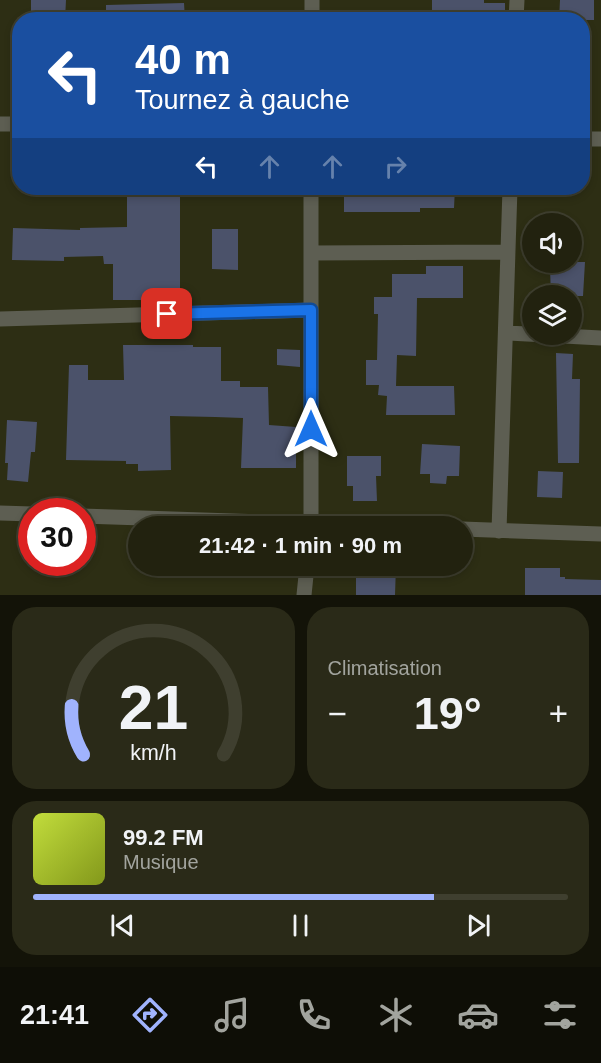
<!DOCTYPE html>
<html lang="fr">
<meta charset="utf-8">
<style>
:root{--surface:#22220f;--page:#2a2a18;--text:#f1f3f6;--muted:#a2a49e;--line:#3f3f2f;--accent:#a0b3fd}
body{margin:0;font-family:Helvetica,sans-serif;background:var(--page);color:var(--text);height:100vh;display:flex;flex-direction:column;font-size:22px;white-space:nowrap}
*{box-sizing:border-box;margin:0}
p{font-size:20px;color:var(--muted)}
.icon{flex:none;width:33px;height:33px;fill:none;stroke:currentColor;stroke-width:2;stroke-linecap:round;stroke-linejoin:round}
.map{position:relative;height:595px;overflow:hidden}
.side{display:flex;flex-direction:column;gap:12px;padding:12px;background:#131308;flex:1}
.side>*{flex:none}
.top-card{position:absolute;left:12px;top:12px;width:578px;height:183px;border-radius:24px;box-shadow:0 3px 9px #0003,0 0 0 2px var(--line);background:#1a4fa0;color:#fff;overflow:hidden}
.controls{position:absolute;left:522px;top:213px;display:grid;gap:12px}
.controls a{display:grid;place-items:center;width:60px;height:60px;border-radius:50%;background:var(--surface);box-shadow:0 3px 9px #0003,0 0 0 2px var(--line);font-size:30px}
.speed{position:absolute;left:18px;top:498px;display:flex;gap:12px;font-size:30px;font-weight:700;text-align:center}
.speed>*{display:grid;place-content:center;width:78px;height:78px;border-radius:50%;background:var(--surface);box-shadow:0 3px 9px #0003,0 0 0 2px var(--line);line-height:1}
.speed .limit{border:9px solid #d22;background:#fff;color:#111}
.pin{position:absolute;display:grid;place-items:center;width:51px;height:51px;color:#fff;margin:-26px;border-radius:12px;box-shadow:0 3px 9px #0006}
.me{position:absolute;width:66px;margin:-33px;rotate:0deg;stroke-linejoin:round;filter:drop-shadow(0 0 4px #0008)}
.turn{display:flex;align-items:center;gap:21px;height:126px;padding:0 24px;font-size:27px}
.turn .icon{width:78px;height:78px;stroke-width:2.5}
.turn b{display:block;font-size:42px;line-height:51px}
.lanes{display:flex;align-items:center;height:57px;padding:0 24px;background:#0003;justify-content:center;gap:30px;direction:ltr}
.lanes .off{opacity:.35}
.big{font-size:45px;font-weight:700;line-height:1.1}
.side .widget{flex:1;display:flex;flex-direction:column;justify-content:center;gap:9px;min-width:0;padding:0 21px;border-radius:24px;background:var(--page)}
.side .dial{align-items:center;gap:0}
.dial svg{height:156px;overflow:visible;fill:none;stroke:var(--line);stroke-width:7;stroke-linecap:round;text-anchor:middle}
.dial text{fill:var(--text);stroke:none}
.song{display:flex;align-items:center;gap:18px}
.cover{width:72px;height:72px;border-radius:9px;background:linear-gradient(135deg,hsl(70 70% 55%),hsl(70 70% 35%))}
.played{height:6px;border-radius:3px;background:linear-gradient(90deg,var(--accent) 75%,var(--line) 75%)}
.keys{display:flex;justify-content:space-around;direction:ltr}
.heat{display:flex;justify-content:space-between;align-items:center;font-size:33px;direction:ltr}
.side .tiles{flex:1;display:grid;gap:12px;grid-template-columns:1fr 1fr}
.widget:last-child{grid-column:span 2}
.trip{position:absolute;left:128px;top:516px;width:345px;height:60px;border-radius:30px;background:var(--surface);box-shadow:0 3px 9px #0003,0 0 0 2px var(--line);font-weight:700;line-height:60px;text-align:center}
.dock{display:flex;height:96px;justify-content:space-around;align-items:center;background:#0e0e06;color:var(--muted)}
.dock .icon{width:42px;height:42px}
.dock .active{color:var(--accent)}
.dock b{font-size:27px;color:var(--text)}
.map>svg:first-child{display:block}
.building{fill:#4b526a}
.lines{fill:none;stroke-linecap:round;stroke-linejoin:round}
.street{stroke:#5d5e52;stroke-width:15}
.route-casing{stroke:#114b97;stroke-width:15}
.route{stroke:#1a73e8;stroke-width:10}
</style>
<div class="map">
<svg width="601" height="595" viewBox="0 0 601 595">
<rect width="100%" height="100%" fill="#2d2e14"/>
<path class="building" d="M31,0H66L65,20H31Z
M432,0H484V3H505V19L432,18Z
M560,0H594V20H559Z
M184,3L185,20H106V5Z
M127,188H180V300H113V264H104L103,256L64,257V261L12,260L13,228L80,230V228L127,227Z
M392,188H455L454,208H420V212H344V195H392Z
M212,229H238V270L212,269Z
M553,262H585L583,296H551L550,268H553Z
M426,266H463V298H417L416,356L397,355L396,386H454L455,415H386L387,396L378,395L379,385H366V360H377L378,314H374V297H392V274H426Z
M123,345H193V347H221V381H240V387H268L269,425L296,427V468H241L243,418L215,417L170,416L171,470L138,471V464H126V461L66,460L69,365H88V380H124Z
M277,349L300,350V367L277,365Z
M556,353L573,354L572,379H580L579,463H558Z
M7,420L37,422L35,452H31L28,482L7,480L8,463H5Z
M422,444L460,446L459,476H447L446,484L430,483V474H420Z
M347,456H381V476H376L377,501H353V486H347Z
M538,471L563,472L562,498L537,497Z
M356,566H396L395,595H356Z
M525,568H560V577H565V579L601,580V595H525Z"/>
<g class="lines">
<path class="street" d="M312,20V0
M516,20L517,0
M0,124H20
M582,139H601
M311,188V526
M311,253L508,252
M0,319L311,310
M506,333L601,338
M0,513L32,514
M82,516L382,526
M462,529L601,534
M499,531L510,188
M304,595L307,566"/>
</g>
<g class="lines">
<g class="route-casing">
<path id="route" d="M167,314L311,310V429"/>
</g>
<use href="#route" class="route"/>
</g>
</svg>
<div class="controls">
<a><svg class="icon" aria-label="sound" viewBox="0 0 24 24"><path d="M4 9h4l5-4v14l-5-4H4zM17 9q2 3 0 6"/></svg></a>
<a><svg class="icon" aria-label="layers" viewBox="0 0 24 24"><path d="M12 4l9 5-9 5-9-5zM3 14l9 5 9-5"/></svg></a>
</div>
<div class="speed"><div class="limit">30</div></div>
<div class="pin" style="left:167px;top:314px;background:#d93025"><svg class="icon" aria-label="arrive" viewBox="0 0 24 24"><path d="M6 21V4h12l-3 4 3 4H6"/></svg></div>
<svg class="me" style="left:311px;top:429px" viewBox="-20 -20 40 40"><path d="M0-17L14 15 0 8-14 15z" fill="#1a73e8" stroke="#fff" stroke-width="4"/></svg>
<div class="trip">21:42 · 1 min · 90 m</div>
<div class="top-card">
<div class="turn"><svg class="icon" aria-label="left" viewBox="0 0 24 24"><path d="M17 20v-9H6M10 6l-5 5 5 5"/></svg><div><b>40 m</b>Tournez à gauche</div></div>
<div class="lanes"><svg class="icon" aria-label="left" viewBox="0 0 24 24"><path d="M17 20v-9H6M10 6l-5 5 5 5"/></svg><svg class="icon off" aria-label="ahead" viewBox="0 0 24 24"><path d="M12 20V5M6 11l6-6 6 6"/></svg><svg class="icon off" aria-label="ahead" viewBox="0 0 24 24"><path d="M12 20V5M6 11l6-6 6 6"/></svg><svg class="icon off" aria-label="right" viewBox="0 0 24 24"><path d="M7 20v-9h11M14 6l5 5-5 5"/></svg></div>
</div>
</div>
<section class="side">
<div class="tiles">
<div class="widget dial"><svg viewBox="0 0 100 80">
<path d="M14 69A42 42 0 1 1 86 69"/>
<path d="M14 69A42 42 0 0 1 8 44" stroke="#a0b3fd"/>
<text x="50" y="56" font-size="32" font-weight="700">21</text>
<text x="50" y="72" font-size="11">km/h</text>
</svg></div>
<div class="widget"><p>Climatisation</p>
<div class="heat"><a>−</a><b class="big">19°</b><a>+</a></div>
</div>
<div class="widget">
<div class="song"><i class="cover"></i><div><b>99.2 FM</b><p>Musique</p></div></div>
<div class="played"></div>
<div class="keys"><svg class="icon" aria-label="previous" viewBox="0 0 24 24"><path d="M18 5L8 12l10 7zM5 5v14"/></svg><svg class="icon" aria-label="pause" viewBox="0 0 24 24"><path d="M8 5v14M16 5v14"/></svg><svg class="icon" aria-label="next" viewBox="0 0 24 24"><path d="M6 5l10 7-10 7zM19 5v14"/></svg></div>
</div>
</div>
</section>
<nav class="dock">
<b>21:41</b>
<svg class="icon active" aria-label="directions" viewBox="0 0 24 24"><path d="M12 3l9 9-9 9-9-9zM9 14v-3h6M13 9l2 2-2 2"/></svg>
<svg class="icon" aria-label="music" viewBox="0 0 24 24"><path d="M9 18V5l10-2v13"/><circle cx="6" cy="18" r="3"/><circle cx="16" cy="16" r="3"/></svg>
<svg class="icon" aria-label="phone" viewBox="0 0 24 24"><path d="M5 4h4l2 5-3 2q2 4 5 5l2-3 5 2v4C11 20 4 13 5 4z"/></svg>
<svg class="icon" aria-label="climate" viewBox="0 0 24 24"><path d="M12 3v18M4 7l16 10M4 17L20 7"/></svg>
<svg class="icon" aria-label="car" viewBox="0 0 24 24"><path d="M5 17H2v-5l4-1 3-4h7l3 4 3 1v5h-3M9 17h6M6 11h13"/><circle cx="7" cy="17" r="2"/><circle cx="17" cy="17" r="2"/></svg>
<svg class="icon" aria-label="filters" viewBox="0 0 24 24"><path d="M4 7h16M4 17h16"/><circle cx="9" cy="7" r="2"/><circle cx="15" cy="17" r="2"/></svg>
</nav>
